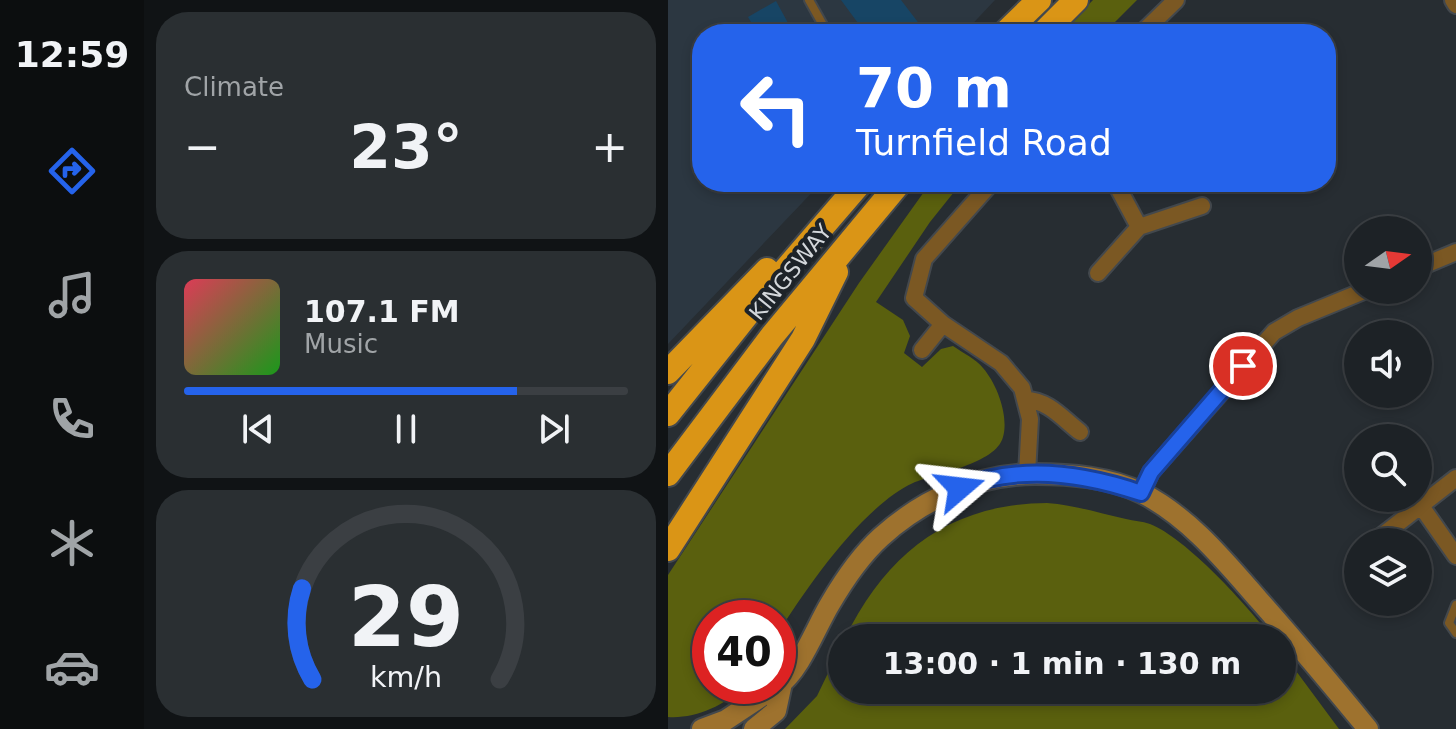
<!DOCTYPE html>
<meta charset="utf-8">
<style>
:root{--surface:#1d2226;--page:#2a2f32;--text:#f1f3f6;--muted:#a0a4a7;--line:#3b3f43;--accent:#2563eb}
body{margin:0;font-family:"DejaVu Sans",sans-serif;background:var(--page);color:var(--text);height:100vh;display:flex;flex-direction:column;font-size:30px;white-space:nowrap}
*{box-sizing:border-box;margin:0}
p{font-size:26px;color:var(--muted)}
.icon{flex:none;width:44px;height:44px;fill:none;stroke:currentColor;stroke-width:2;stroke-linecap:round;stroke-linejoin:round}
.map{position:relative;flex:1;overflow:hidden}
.sheet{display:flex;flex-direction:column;gap:12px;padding:12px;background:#101315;width:524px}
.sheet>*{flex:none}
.banner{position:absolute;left:24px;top:24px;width:644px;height:168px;border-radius:32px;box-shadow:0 4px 12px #0003,0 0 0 2px var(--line);background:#2563eb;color:#fff;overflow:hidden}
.needle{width:52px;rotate:76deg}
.tools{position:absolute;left:676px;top:216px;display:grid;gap:16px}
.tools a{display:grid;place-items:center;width:88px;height:88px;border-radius:50%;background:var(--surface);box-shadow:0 4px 12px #0003,0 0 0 2px var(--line);font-size:40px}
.speed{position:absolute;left:24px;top:600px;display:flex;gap:16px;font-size:40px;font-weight:700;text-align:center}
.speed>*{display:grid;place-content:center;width:104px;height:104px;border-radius:50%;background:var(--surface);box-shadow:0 4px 12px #0003,0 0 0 2px var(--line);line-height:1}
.speed .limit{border:12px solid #d22;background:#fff;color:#111}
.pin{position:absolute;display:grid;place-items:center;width:68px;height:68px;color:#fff;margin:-34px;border:4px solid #fff;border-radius:50%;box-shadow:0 2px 8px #0007}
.me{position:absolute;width:88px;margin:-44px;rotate:73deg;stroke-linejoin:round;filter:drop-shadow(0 0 6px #0008)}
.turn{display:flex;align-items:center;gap:28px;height:168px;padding:0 32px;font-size:36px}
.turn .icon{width:104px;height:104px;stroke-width:2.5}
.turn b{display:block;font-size:56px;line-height:68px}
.big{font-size:60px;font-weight:800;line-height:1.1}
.sheet .tile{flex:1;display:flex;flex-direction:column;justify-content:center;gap:12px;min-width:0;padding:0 28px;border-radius:32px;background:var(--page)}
.sheet .dial{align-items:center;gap:0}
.dial svg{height:208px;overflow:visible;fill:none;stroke:var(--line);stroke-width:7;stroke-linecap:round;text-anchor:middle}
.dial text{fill:var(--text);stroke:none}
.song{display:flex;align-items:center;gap:24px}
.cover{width:96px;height:96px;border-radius:12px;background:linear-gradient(135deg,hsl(350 70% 55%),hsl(120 70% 35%))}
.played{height:8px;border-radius:4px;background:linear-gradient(90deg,var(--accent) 75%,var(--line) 75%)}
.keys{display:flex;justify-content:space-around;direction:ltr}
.heat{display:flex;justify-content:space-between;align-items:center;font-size:44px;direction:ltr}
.trip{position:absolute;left:160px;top:624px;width:468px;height:80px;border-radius:40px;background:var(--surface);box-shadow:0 4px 12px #0003,0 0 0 2px var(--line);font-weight:800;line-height:80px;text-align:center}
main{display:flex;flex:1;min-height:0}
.tab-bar{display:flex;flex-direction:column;width:144px;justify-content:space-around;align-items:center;background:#0c0e0f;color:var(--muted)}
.tab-bar .icon{width:56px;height:56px}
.tab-bar .on{color:var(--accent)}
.tab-bar b{font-size:36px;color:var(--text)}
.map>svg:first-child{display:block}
.built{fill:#2c3741}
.forest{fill:#5a600e}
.building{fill:#174565}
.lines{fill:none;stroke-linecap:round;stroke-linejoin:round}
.lane-casing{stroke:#43484d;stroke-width:12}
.street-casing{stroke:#43484d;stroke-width:20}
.secondary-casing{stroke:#43484d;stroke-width:24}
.highway-casing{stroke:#43484d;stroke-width:28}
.lane{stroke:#7b5823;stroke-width:8}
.street{stroke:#7b5823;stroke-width:16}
.secondary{stroke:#9e722e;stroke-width:20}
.highway{stroke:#da9516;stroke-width:24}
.route-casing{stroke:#184099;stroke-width:20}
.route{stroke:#2563eb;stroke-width:14}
.labels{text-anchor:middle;stroke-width:8;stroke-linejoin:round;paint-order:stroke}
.street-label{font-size:22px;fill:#d3d7db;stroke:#1d2329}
</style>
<main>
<nav class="tab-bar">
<b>12:59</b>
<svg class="icon on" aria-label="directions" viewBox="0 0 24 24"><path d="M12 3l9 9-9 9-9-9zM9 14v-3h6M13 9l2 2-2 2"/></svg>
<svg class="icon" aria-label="music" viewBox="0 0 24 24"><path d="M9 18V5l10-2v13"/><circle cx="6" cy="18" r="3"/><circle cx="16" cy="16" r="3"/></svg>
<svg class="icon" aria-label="phone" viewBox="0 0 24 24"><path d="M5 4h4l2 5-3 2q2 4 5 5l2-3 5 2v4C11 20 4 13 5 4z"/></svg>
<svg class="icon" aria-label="climate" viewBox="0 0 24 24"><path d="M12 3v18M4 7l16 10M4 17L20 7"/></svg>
<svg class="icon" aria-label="car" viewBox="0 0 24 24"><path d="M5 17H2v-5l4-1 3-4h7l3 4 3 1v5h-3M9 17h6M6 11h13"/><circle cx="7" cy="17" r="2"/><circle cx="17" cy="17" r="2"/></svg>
</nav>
<section class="sheet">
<div class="tile"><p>Climate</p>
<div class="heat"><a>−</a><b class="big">23°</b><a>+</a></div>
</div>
<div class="tile">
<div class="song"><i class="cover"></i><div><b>107.1 FM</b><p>Music</p></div></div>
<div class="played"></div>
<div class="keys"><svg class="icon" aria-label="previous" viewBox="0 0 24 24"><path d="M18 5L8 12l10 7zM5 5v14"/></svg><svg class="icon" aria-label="pause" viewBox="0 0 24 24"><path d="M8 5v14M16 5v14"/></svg><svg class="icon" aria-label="next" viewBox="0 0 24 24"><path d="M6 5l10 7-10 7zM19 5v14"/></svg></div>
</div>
<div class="tile dial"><svg viewBox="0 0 100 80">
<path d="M14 69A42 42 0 1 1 86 69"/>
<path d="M14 69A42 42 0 0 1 10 34" stroke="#2563eb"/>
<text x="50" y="56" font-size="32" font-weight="700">29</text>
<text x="50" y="72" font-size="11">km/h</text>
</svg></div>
</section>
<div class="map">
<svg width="788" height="729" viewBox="0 0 788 729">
<rect width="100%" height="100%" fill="#272d32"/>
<path class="built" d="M0,0H327L295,34H34V182H154L0,344Z"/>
<path class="forest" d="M425,0H469L435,34H392Z
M263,182H294L262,222L208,302L235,320L242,336L236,353L254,367L273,349L285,346C295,353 308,359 315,368C329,384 341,416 335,437C328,464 268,473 245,483C195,506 139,587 110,633V618H42V686H76C57,706 26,719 0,717V575L191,283Z
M379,503C406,505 431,513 458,519C466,521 474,521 482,524C518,538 580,606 604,638H177C219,553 281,504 379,503Z
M174,644V690H614V652L671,729H117L149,696Z"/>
<path class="building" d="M173,0H233L259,34H198Z
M108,1L126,34H90L80,17Z"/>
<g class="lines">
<g class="lane-casing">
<path id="lane" d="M141,0L160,34
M788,605L781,623L788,633"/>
</g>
<g class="street-casing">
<path id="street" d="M785,0L788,5
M473,34L508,0
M324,182L256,259L246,298L275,324L333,363L354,388L362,419L359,474
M471,227L534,206
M750,268L788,252
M430,273L471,227L447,182
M254,350L275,324
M358,400C380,400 395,419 412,432
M473,493L483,472L606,332L630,318L698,290
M753,506L788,556
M706,542L788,478"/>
</g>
<g class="secondary-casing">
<path id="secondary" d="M110,686C132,671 148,627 162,604C176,580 192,556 213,537C255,499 310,474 367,474C403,474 441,477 474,493C521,517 556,560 590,599C628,642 664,685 700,729
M34,729L58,720L109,686
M86,729L108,711L114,683"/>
</g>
<g class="highway-casing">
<path id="highway" d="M336,34L371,0
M374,34L408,0
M0,372L99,270
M0,414L82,311L193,182
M0,474L104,336L232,182
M0,549L135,339L168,272"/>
</g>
<use href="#lane" class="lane"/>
<use href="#street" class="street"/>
<use href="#secondary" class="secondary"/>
<use href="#highway" class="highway"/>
</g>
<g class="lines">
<g class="route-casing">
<path id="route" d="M292,488C351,464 415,473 473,493L483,472L575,366"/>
</g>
<use href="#route" class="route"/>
</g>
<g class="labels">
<g class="street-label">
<text transform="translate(122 272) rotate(-51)" y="8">KINGSWAY</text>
</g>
</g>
</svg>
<div class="tools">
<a><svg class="needle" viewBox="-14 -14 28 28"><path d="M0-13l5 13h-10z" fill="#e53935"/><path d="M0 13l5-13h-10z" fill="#a0a4a7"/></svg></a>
<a><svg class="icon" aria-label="sound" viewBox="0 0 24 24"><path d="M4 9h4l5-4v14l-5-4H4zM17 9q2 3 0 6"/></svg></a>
<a><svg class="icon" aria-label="search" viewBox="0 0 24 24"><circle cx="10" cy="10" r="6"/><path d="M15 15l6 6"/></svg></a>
<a><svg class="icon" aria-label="layers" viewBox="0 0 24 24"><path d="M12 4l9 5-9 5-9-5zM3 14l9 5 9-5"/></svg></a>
</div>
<div class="speed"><div class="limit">40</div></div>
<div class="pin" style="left:575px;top:366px;background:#d93025"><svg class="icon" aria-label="arrive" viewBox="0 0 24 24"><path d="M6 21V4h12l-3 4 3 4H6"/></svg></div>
<svg class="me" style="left:292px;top:488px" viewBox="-20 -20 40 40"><path d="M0-17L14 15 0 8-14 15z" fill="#2563eb" stroke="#fff" stroke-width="4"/></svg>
<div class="trip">13:00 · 1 min · 130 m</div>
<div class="banner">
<div class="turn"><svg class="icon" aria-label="left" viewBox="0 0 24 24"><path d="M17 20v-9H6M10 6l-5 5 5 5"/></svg><div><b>70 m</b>Turnfield Road</div></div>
</div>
</div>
</main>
